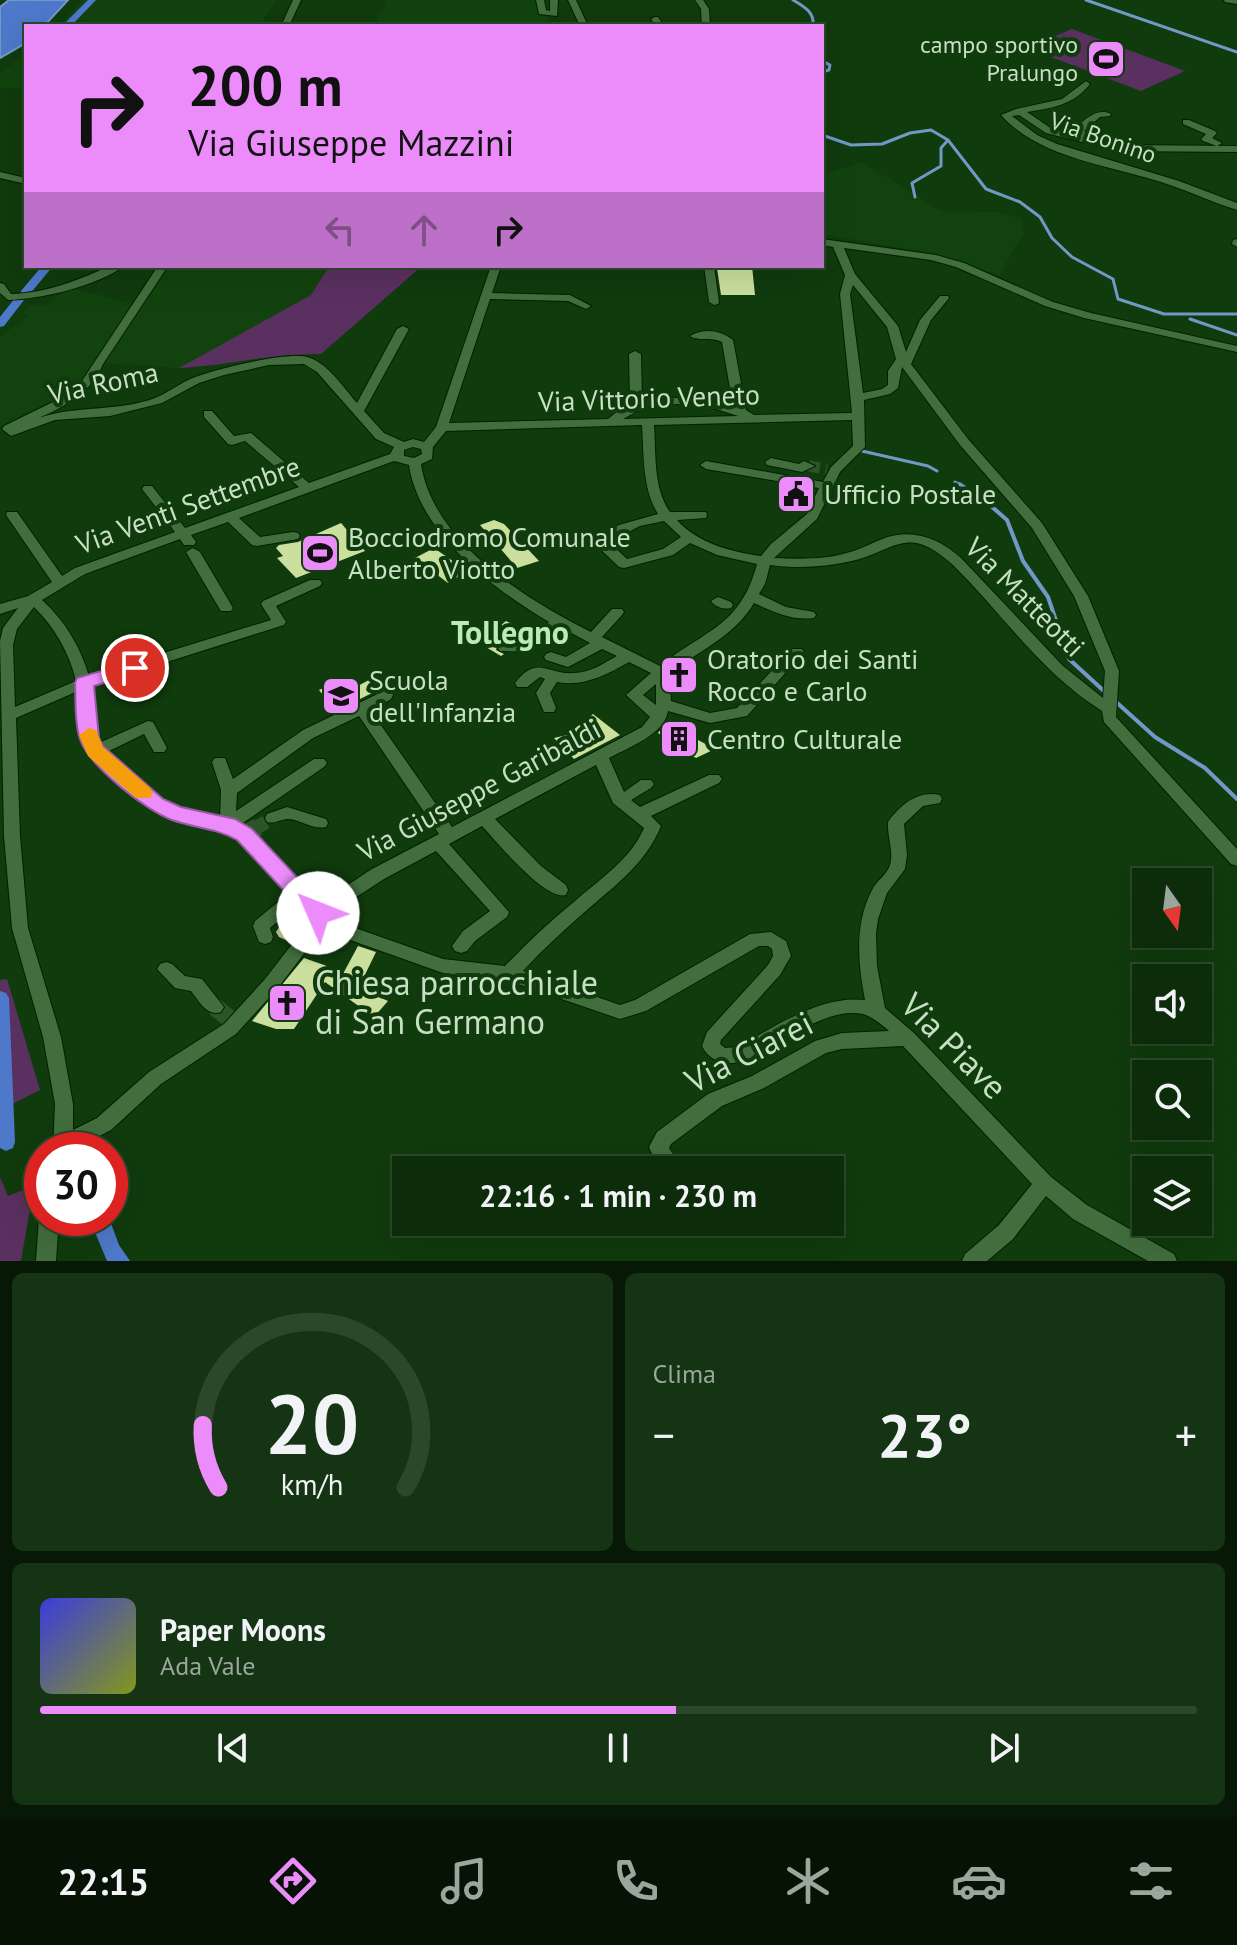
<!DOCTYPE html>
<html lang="it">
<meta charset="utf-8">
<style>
:root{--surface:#0c2c0a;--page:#153413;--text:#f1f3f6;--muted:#9aa79c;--line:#2c482b;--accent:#ec8cfb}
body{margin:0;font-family:"PT Sans",sans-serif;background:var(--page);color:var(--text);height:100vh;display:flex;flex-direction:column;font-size:30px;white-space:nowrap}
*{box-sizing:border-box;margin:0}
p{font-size:26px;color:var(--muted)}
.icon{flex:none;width:44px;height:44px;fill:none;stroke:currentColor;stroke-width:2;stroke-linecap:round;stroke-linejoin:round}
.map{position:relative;height:1261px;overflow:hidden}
.details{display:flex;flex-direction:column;gap:12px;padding:12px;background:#071806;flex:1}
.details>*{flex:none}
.banner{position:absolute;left:24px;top:24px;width:800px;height:244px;border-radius:0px;box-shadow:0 8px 32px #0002,0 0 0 2px var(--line);background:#ec8cfb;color:#111;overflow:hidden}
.needle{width:52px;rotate:166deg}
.buttons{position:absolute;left:1132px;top:868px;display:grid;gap:16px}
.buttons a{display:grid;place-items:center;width:80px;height:80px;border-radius:0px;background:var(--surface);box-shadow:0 8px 32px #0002,0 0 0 2px var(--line);font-size:40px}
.speed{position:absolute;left:24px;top:1132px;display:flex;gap:16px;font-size:40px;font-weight:700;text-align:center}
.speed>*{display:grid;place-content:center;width:104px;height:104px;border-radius:50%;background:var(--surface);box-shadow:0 8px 32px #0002,0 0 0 2px var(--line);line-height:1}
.speed .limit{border:12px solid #d22;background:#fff;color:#111}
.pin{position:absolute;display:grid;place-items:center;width:68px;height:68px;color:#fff;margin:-34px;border:4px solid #fff;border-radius:50%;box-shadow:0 2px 8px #0007}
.me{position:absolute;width:88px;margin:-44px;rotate:314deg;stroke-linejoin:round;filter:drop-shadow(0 0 6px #0008)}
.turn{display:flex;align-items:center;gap:28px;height:168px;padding:0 32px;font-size:36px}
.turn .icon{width:104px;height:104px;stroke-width:2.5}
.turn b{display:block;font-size:56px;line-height:68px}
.lanes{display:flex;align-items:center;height:76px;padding:0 32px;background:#0003;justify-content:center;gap:40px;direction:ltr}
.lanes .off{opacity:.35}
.big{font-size:60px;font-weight:800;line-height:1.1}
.details .tile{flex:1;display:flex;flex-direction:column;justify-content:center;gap:12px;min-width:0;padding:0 28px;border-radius:12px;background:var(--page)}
.details .dial{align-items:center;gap:0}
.dial svg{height:208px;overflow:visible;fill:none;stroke:var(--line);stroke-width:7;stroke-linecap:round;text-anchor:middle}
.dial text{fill:var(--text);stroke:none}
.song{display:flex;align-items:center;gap:24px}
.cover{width:96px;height:96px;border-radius:12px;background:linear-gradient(135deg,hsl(240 70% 55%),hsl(70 70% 35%))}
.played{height:8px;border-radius:4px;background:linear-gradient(90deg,var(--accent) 55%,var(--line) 55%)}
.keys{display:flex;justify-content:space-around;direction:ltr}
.heat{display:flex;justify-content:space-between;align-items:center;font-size:44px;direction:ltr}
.details .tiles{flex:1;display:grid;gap:12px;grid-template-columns:1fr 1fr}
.tile:last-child{grid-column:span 2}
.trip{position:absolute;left:392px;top:1156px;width:452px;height:80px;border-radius:0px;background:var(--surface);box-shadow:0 8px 32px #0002,0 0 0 2px var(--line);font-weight:800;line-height:80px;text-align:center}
.menu{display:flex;height:128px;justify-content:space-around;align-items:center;background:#051204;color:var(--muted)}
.menu .icon{width:56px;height:56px}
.menu .selected{color:var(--accent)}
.menu b{font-size:36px;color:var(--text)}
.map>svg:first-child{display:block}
.built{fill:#12430e}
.green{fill:#5a3060}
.water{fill:#4e79ca;stroke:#7298c8;stroke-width:2}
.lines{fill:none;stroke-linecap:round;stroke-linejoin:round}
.stream-far1{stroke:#7298c8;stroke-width:3}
.stream{stroke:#7298c8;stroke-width:4}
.canal{fill:#4e79ca;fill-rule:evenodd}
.building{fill:#cbdf9e}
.minor-tunnel-far2{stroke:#2b5428;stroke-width:11;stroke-dasharray:11 6;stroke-linecap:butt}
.minor-tunnel-far1{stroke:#2b5428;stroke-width:14;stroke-dasharray:14 7;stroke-linecap:butt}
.minor-tunnel{stroke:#2b5428;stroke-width:18;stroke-dasharray:18 9;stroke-linecap:butt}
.minor-casing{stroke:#012000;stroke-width:2}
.minor{fill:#426e3e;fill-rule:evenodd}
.route{fill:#ec8cfb;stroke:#995ba3;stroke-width:2}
.slow{fill:#f59e0b}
.labels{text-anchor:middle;stroke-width:8;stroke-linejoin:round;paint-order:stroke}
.far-poi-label{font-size:24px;fill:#c7dfc4;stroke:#103b0d;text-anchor:end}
.far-street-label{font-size:24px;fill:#c7dfc4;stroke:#103b0d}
.street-label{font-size:28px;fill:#c7dfc4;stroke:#103b0d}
.poi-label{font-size:28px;fill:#c7dfc4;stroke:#103b0d;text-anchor:start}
.quarter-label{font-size:32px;font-weight:bold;fill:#bcecb6;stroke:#103b0d}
.near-poi-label{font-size:34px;fill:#c7dfc4;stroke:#103b0d;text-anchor:start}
.near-street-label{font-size:34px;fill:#c7dfc4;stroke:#103b0d}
</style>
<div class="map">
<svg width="1237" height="1261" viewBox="0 0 1237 1261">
<rect width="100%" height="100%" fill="#103b0d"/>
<path class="built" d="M83,0H277L260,26H59Z
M384,0H546L549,26H377V14L386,10Z
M26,53V89L0,88V73Z
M862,162L941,211L996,212L1021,218L1024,233L999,275L924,252L822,234V175Z
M163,266H329L311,295L179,368L103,363L81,386L0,427V336L30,316L22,313L34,304L44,306L72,288L132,304Z"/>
<path class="green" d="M1072,29L1185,71L1141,91L1027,48Z
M329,266H422L321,354C273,353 227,366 179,368L311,295Z
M7,979L40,1090L0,1110V980Z
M0,1177L8,1196L34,1186L21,1261H0Z"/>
<path class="water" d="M9,0H68L44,26H26V43L0,58V7Z"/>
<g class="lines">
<path class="stream-far1" d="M793,0C803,6 815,12 813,26
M1086,0L1237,52
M822,61L830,65L829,70L822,72
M822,135L851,145L882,144L910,133L931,130L948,140L986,189L1020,202L1040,217L1052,238L1072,257L1113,279L1118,299L1164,314H1237
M915,197L912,183L941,166V148L948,140
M1190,319L1237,335
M862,451L928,466L937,471
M955,482L962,486"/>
<path class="stream" d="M959,484L983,499L1007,520L1023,561L1048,597L1069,659L1105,692
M1115,701L1155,737L1205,768L1237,799"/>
<path class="canal" d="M88,0H96L71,26H62Z
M42,266H53L29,295H21V291Z
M19,297L24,300L4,326L0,327V317L15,298Z
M0,991L6,993L9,998L15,1142L13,1148L6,1151L0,1148Z
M89,1218H109L119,1245L130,1261H107Z"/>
</g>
<path class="building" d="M721,266H752L755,295H721L717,268Z
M789,486L809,489L803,504L784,500Z
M494,520L504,524L539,561L517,568L480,525Z
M341,523L365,551L296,578L277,558L283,556L276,548L279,545L298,542Z
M434,548L457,564L461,570L457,572L461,575L448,583L415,558Z
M506,621L531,633L521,641L498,643L496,650L504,654L501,656L479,643Z
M342,679L352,689L369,680L378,690L336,711L319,690Z
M593,714L620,735L574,759L554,738L567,735Z
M668,721L681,731L715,749L696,758L658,733Z
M299,908L307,920L290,942L279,937L276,932L283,921Z
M358,946L376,952L360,985L381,992L379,997L388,1001L374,1017L325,982L294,1029H276L252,1021L304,958L344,972Z"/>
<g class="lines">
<path class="minor-tunnel-far2" d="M809,466L827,469"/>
<path class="minor-tunnel-far1" d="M254,829L273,818"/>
<path class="minor-tunnel" d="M249,832L258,827
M215,1007L231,1020"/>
<g class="minor-casing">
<path id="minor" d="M293,0H301L289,26H281Z
M536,0H544L546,10L550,11V0H558L557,16L539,14Z
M568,0H576L588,26H580Z
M695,0H703L709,9L710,26H702L701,9Z
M1224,0H1237V4L1225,2Z
M655,17H658L664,26H656L651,19Z
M1086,81L1090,84C1074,105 1052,108 1027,112L1052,129L1078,135L1072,132C1083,121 1096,107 1111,114L1110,116L1100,117L1084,131L1094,136L1090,138L1118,145L1237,146V152L1118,151L1046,133L1019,115L1012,116L1037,135L1057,144L1179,181L1237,203V210C1211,202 1187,190 1161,182C1108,165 1039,158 1001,115L1016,109L1062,99Z
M1183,120H1189L1215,131L1217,133L1212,138L1222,143L1217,146L1203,141L1201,139L1206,134L1183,124Z
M0,172L26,178V184L0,178Z
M822,239L936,255L964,263L1053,302L1091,313L1237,346V352L1084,318L1045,306L956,267L931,260L844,248L855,274L898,326L906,352L920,320L940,296H948L949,298L931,320L911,364L968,439L1042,523L1088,596L1119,671L1116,717L1237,849V866L1231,864L1104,722L1102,711C1041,673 1002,613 952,564C909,526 899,547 856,560C828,567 798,569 770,565L765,584L759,594L786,607L814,612L816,615L814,618C793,621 773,612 754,603C735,636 698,651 669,674L671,701L710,713L737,708L792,649H802L804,652L747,716L710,723L668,711C664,735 629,747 609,758L624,792L641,780H651L654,784L651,788L631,800L640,807L709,775H719L722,779L719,783L651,816L661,826C645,864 617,884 587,910C565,929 543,949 523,971L620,1005L635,1000L750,934L771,932L786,941L791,956L780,975L721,1040L720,1044L725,1048L737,1047C775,1027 820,995 865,1000C858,963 854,925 872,890C876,881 887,875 890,865C894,852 887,836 888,822C900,805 918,790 940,795L942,799L940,803L923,806L904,824L907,855L905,869L887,893L878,919L876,934L877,966L885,1008L914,1033L1051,1177L1087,1205L1174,1254L1177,1261H1148L1073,1219L1046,1196L1013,1239L987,1261H962L965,1254L999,1225L1032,1184L903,1046L842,1049L826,1053L764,1088L722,1106L671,1144L669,1148L684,1170H662L656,1164L649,1147L657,1132L708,1094L752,1076L815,1041L842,1033L889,1031C882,1025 873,1017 863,1014C820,1005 777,1053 738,1062C723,1066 709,1060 702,1046L707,1032L768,965L773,956L772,949L768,946H759L646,1011L620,1019L509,981L443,973L322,930L277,989L236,1034L161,1084L111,1130L73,1150H53L55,1104L43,1037L12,928L4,836L0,641L3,628L18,608L0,614V604L28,596L52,582L6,515L7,512H17L62,576L75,568L175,532L142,489L144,486H152L185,528L299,487L245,441L232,445L228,444L204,417V411H212L234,436L251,433L309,483L390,454L394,447L376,439L317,372L304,364L269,365L224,375L199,383L162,403L110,416L55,420L11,436L2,429L4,426L57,400L80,384L158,266H168L103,364C91,393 67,405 39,418C76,405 118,412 155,398C168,393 180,383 193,378C216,369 284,352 307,357C327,362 344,388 357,403L397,329L403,326L409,329L364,411L384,433L404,442L413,439L424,442L436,427L491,266H501L492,293L570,295L591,306L586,309L568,301L490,299L449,423L608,419L618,411L630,405L629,354L635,351L641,354L642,402C673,395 703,398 733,406L722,342C710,336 698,342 690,336C704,328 720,330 733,340L746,410L754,415L852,413L840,294L845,275L833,247L822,245ZM853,285L887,327L896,359L888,371V385L882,389L863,393L850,294ZM902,367L960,445L1032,528L1074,596L1105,671L1103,698L1063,666L961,558C940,539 913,528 885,538C873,542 862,549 850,552C826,560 799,559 774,558L817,519L840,472L865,447L864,400L890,394L898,388ZM677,404L716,409L738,416L623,419L641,409ZM852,420L853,446L831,467L823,482L706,461L700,465L706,469L819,488L807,514L771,544L761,556C732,552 697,543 677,520L706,518L707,515L706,512H670C653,488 656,453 654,425ZM642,425C644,455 642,488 658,514L619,525L596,539L594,542L596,545L619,567L624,568L673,555L690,543L717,555L757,564C740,627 706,629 660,666L602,637L622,615L624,612L622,609H612L591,632C526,599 433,543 421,464L432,459L433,447L446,431ZM413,447L421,449L422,454L414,458L404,456V450ZM394,461L409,465C419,533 493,589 549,622L522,644L500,645L498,648L500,651L530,652L560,627L590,643L566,657L551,652L546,654L544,657L546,660L568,667L602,649L617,656C604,663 590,673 574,673C546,675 538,654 515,683L517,687H527L540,677L545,679L536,693L544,712H554L556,708L550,693L557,682C584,687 606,675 629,662L651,673L626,695L650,717L642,727L452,827L371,711L391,699L393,695L391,691L386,690L303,730L233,779L225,758H215L212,762L221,790L220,818L182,809L163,800L128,775L105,753L144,734L154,752H164L167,748L153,722L148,721L99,743L91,686L284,625L286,622L276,606L320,586L322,583L320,580H310L263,601L261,604L271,620L89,676C80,646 65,621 42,600L85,574L180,539L184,545H194L196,542L191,535L228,522L252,545L257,546L298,539L300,536L298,533L293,532L260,537L239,518ZM664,521L681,537L663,549L627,559L609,542L640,526ZM34,607C55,628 69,652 76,681L15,707L13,645L17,629ZM656,684V705L643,695ZM78,691C80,707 78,725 83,740C92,770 145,809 174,819C194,825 216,826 233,836C256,849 272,873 289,893L255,921L253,926L259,942L265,944L271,942L273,937L270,928L299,904L310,916V921L265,979L224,1024L149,1072L97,1118L73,1130V1104L61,1037L28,928L20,836L16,718ZM359,716L439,834L372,869L319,904L267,845L240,825L324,767L327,763L324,759H314L236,811L237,793L313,738ZM596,765L613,803L644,828C630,860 601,878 575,901C550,921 527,943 505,966L443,959L327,918V916L384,879L436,851L490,911L463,931L452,946L455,951L461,953L467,951L475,941L507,917L509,912L449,844L482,826C497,842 545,901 566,895L568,890L566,885L541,866L495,819Z
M1237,239V247L1232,244L1233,240Z
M110,266H124C97,286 42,299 8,300L0,293V283L4,284L11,294C47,293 78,280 110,266Z
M704,266H714L719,302L718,304L714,305L709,302Z
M771,458L799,464L804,461L815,466L802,472L767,465L765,462Z
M193,548L200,552L233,608L231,611H221L219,608L186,552Z
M718,597L731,602L733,605L731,608C724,610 715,607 711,601Z
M287,807L326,819L328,823L326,827C312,830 300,819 287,819C278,820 276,824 267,822L265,818L267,814Z
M166,962L172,964L185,976L202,979L224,1007L221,1012C207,1017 199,1001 191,991L175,988L157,969L160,964Z
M42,1212V1218H59L56,1261H36L39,1218Z"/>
</g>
<use href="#minor" class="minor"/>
</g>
<path class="route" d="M135,661L142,663L145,668L142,672L94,686L99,738L103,746L163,799L181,807L235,819L252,829L325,907L329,913L325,919L318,922L310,919L237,840C216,828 194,828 172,820C146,811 88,765 80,739C74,722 76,700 75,683L77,678Z"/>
<path class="slow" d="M89,728L96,730L103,747L150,788L153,793L150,798H136L88,756L79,735Z"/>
<defs>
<g id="stadium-square" transform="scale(2)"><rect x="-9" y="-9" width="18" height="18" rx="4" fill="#ec8cfb" stroke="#103b0d"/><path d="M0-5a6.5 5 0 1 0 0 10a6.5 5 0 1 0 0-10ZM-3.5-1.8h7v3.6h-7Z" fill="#111"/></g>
<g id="civic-square" transform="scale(2)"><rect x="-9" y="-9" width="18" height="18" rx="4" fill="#ec8cfb" stroke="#103b0d"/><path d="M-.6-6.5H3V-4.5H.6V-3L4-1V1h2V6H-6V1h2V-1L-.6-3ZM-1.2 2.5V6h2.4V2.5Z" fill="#111"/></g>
<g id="church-square" transform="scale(2)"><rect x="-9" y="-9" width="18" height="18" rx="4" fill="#ec8cfb" stroke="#103b0d"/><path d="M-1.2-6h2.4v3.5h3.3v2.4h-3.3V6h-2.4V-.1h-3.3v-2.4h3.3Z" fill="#111"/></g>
<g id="school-square" transform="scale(2)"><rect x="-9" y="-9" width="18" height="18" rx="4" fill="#ec8cfb" stroke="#103b0d"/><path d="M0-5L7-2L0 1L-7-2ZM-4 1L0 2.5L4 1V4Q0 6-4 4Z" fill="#111"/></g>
<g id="building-square" transform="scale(2)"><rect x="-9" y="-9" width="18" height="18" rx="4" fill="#ec8cfb" stroke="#103b0d"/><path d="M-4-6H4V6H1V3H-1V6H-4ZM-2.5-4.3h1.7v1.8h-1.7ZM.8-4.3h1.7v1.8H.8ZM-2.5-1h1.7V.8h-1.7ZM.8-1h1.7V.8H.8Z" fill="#111"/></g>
</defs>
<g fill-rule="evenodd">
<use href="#stadium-square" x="1106" y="59"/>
<use href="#civic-square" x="796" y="494"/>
<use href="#stadium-square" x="320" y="553"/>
<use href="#church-square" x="679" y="675"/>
<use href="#school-square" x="341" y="696"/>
<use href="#building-square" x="679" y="739"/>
<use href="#church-square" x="287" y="1003"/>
</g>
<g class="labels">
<g class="far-poi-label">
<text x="1078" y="53">campo sportivo<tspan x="1078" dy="28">Pralungo</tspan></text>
</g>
<g class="far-street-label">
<text transform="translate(1103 138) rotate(19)" y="8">Via Bonino</text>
</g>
<g class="street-label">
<text transform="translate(103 383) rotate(-12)" y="10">Via Roma</text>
<text transform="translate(649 398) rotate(-2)" y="10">Via Vittorio Veneto</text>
<text transform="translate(188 505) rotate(-20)" y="10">Via Venti Settembre</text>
<text transform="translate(1025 597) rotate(45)" y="10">Via Matteotti</text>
<text transform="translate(479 790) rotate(-28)" y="10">Via Giuseppe Garibaldi</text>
</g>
<g class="poi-label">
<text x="824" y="504">Ufficio Postale</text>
<text x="348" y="547">Bocciodromo Comunale<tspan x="348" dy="32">Alberto Viotto</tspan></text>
<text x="707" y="669">Oratorio dei Santi<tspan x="707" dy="32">Rocco e Carlo</tspan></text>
<text x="369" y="690">Scuola<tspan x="369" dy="32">dell'Infanzia</tspan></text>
<text x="707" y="749">Centro Culturale</text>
</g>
<g class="quarter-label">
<text x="510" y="644">Tollegno</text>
</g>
<g class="near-poi-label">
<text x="315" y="995">Chiesa parrocchiale<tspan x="315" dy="39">di San Germano</tspan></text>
</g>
<g class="near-street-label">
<text transform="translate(954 1046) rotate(45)" y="12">Via Piave</text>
<text transform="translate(749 1052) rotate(-27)" y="12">Via Ciarei</text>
</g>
</g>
</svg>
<div class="buttons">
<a><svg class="needle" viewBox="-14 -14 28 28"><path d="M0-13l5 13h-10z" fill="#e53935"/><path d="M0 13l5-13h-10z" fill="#9aa79c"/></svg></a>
<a><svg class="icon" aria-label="sound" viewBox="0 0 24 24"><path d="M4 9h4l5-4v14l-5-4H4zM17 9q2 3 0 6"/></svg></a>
<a><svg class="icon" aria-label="search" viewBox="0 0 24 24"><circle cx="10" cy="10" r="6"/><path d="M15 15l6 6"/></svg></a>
<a><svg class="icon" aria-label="layers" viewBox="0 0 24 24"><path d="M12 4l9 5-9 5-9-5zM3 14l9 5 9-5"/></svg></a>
</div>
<div class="speed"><div class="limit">30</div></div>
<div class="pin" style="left:135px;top:668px;background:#d93025"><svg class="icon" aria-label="arrive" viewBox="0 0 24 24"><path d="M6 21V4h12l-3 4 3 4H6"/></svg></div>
<svg class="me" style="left:318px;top:913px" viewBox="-20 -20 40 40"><circle r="19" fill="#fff"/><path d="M0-13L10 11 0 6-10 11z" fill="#ec8cfb"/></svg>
<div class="trip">22:16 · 1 min · 230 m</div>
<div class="banner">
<div class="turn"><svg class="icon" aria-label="right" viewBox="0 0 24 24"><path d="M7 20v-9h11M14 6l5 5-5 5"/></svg><div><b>200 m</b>Via Giuseppe Mazzini</div></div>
<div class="lanes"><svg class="icon off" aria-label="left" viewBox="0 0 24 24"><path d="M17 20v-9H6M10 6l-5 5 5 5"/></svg><svg class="icon off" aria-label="ahead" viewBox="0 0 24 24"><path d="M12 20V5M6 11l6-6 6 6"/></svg><svg class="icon" aria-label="right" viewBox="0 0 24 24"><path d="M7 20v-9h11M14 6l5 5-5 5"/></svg></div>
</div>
</div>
<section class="details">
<div class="tiles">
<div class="tile dial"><svg viewBox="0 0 100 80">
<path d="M14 69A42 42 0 1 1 86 69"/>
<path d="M14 69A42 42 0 0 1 8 45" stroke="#ec8cfb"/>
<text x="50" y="56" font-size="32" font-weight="700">20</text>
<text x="50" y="72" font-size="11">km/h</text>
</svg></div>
<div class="tile"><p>Clima</p>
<div class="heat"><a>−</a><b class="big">23°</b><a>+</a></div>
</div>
<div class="tile">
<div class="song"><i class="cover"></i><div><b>Paper Moons</b><p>Ada Vale</p></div></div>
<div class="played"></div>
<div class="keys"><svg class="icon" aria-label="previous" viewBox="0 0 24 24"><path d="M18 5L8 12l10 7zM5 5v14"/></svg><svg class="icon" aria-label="pause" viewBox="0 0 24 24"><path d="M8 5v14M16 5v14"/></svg><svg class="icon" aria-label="next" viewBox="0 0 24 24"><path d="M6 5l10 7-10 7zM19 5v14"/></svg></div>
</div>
</div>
</section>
<nav class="menu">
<b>22:15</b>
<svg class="icon selected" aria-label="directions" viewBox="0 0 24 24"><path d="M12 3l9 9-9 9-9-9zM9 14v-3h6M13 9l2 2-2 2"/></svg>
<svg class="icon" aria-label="music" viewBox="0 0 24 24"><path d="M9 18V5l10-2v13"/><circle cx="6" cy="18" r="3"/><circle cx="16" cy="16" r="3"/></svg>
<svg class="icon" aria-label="phone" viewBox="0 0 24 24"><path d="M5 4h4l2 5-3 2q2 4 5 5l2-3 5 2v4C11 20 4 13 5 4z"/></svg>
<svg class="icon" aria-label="climate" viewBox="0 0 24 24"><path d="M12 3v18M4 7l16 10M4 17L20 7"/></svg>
<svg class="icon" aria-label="car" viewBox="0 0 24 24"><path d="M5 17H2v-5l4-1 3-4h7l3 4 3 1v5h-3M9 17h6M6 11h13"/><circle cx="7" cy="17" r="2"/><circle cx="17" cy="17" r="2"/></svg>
<svg class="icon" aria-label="filters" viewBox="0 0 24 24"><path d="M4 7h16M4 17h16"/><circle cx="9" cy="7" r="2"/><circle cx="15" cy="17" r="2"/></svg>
</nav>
